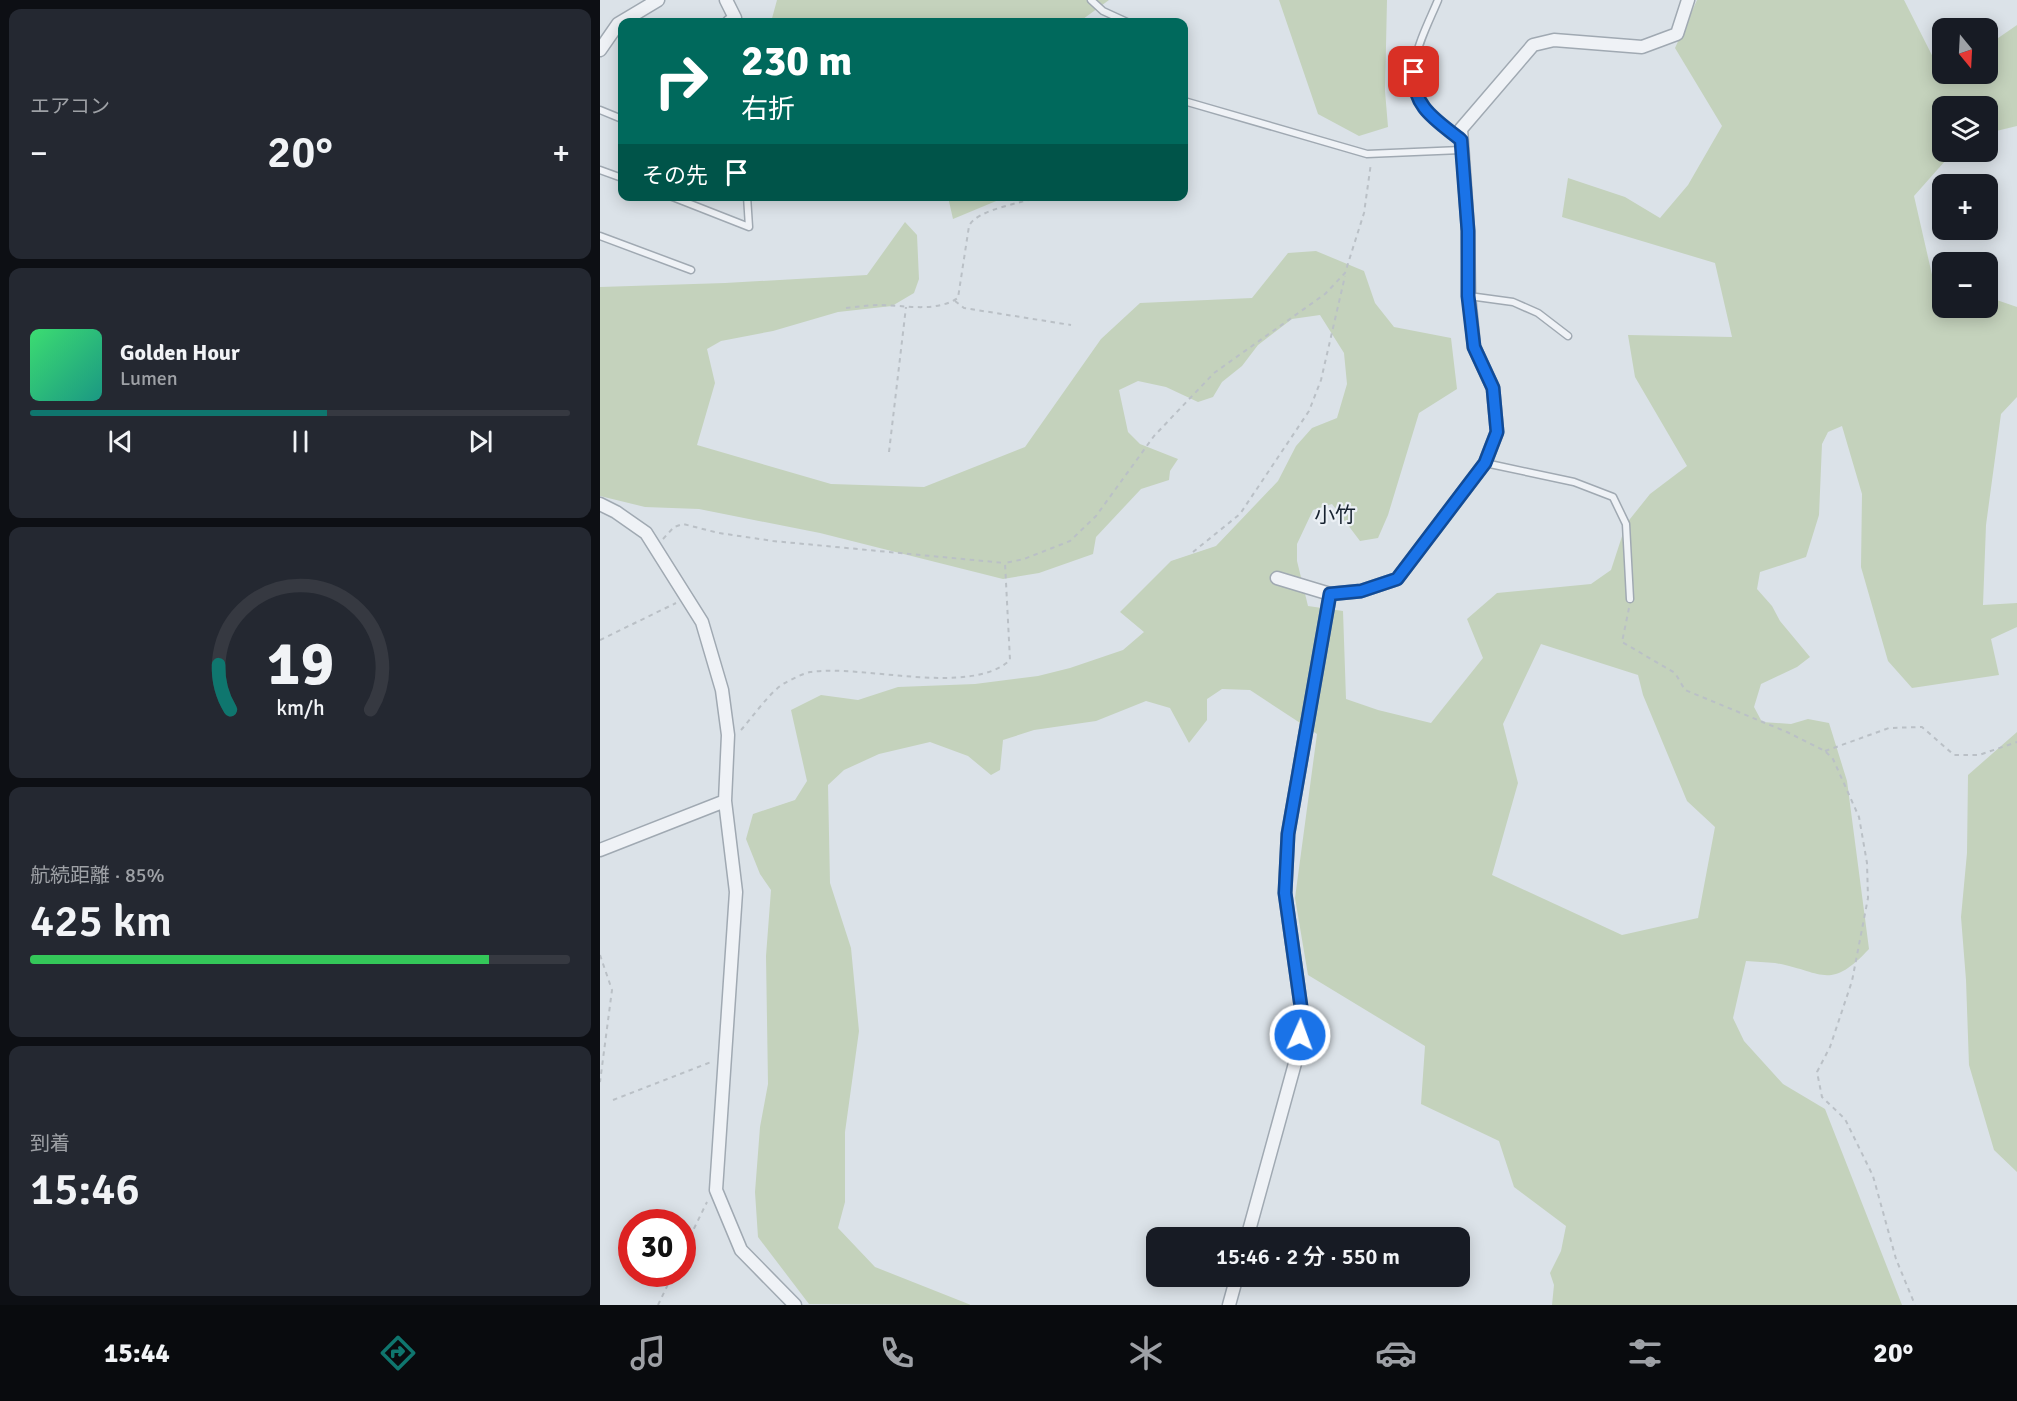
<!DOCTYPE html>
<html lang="ja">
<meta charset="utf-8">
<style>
:root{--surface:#171b24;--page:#242831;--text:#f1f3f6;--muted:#9ea1a6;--line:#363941;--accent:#0f766e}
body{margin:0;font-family:Signika,"Noto Sans JP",sans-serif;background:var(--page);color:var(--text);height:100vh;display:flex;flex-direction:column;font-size:22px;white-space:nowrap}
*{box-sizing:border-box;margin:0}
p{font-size:20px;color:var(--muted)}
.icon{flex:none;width:33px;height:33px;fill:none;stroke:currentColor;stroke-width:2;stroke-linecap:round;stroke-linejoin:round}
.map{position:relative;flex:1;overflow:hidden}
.panel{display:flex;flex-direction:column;gap:9px;padding:9px;background:#0d0f14;width:600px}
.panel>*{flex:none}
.hud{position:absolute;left:18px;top:18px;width:570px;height:183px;border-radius:12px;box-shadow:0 3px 15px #0003;background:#00695c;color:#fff;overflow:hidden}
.needle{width:39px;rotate:162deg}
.tools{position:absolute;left:1332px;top:18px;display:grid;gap:12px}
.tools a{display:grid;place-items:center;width:66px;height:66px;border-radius:12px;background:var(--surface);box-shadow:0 3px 15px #0003;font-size:30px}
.speed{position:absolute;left:18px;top:1209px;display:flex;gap:12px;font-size:30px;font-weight:700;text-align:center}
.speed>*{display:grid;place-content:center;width:78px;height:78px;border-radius:50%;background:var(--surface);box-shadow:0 3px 15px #0003;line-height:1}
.speed .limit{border:9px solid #d22;background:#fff;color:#111}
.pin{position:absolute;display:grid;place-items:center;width:51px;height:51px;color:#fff;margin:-26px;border-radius:12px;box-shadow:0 3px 9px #0006}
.me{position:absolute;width:66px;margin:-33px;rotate:2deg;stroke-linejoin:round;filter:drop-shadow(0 0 4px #0008)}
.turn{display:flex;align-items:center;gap:21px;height:126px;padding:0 24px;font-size:27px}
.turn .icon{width:78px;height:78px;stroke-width:2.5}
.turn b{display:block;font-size:42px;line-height:51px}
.then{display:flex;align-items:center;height:57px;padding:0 24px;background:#0003;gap:12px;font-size:22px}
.big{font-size:45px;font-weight:600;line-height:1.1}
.panel .card{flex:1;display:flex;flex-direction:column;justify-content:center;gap:9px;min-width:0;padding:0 21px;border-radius:12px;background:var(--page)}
.panel .dial{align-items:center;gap:0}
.dial svg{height:156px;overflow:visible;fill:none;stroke:var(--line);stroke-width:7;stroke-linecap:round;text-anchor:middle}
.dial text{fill:var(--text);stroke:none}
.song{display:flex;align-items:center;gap:18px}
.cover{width:72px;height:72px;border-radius:9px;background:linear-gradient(135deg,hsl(140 70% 55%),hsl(170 70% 35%))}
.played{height:6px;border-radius:3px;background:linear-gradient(90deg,var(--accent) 55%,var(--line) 55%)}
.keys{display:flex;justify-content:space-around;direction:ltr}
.heat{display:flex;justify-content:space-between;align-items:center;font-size:33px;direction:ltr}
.charge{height:9px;border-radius:4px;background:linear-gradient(90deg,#34c759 85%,var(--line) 0)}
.trip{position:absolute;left:546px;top:1227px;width:324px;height:60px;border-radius:12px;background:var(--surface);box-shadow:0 3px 15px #0003;font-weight:600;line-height:60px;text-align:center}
.tabs{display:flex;height:96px;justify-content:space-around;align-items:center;background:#090b0e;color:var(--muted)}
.tabs .icon{width:42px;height:42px}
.tabs .selected{color:var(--accent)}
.tabs b{font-size:27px;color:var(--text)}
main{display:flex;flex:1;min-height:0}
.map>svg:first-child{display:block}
.green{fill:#c4d2bc;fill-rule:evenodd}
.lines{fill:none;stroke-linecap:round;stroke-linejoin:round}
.lane-casing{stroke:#a0a9b2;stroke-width:9}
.street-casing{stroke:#a0a9b2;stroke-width:15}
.path{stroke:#bac0c6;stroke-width:2;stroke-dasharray:4.5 4.5;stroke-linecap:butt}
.lane{stroke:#eff2f6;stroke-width:6}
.street{stroke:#eff2f6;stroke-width:12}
.route-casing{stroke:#114b97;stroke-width:15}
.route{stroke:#1a73e8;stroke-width:10}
.labels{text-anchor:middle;stroke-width:4.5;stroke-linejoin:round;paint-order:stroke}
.quarter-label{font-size:21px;fill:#172230;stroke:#ebf0f5}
</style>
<main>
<section class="panel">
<div class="card"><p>エアコン</p>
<div class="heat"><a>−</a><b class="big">20°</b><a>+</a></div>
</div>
<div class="card">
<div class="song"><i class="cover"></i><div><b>Golden Hour</b><p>Lumen</p></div></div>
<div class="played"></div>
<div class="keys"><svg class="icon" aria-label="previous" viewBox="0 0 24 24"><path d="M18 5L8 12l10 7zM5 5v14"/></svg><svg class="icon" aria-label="pause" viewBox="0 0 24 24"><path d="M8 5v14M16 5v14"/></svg><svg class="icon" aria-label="next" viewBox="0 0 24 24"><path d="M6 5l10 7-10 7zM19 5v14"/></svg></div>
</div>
<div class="card dial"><svg viewBox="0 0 100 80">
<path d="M14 69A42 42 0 1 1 86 69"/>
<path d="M14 69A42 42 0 0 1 8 46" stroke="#0f766e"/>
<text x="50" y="56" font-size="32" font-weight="700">19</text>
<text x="50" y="72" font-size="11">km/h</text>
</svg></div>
<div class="card"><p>航続距離 · 85%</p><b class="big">425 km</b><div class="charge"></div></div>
<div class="card"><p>到着</p><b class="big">15:46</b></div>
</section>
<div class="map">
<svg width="1417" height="1305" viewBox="0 0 1417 1305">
<rect width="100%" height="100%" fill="#dbe2e8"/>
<path class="green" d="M177,0H509L479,22H171Z
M679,0H787L785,91L788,127L759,136L718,114Z
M1097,0H1304L1343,77L1347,74H1388V45L1417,25V126L1388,133V106H1342V152H1353L1314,196L1333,279L1342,282V308H1388V297L1417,307V397L1401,414L1386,525L1383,605L1417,603V627L1391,639L1399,675L1312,688L1288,661L1261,567L1262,494L1242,426L1228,432L1222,444L1219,515L1206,557L1160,572L1157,589L1172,606L1180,621L1210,657L1197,667L1161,684L1154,707L1162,722L1191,724L1208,719L1229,723L1247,781L1269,949C1229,992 1222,971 1175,963C1166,962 1156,962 1146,961L1133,1018L1144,1041L1183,1084L1225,1109L1302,1305H952L954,1285L950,1273L961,1251L966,1226L914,1187L899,1141L821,1104L825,1046L708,975L695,898L717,734L650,690L622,689L607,699V720L589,743L570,708L546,701L496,721L434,730L403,740L400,770L391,775L368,756L330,742L279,754L244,770L228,785L230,883L251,948L259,1031L245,1132V1202L238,1228L275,1267L371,1305L209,1304L158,1237L155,1192L160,1127L168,1084L166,956L171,890L160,874L146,839L153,814L195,800L207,781L191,710L221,695L258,700L298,687L375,684L438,676L470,668L523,650L544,632L520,612L571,561L616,546L678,481L696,446L712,428L737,418L747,384L744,353L720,315L692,319L658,345L642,366L622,382L613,397L598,402L566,387L538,381L519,390L528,432L540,444L578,459L570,471L569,480L541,489L496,537L493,554L439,573L403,579L220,533L99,509L45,507L0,496V287L125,283L267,275L305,222L317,235L319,279L314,293L292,306L238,312L173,331L121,341L107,349L115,383L97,445L231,484L324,487L425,447L501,339L540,303L652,298L688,253L716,251L764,271L775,303L794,327L851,338L857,389L819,413L788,515L778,538L760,541L732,504L713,510L697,544V561L708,606L743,611L746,699L778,710L831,723L883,658L867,619L897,593L991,584L1011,570L1026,524L1050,494L1087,466L1035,377L1028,335L1132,337L1115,263L962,217L968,178L1025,197L1060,218L1088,185L1122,126L1075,48ZM941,644L1038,675L1043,695L1087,801L1115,827L1098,918L1022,935L892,875L918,783L903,724Z
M348,197V196L402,197L401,199L353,219Z
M1417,732V1172L1394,1150L1369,1065L1366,980L1361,917L1367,853L1368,775Z"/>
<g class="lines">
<g class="lane-casing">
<path id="lane" d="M491,0L503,11L527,22
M838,0C824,34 796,81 828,113C837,123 850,131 861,140
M584,101L767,154L861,150
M0,110L22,119
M0,170L22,178
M70,196L149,227L147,196
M0,236L91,270
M869,296L913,302L938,313L968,336
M885,463L974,482L1013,497L1026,524L1030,599"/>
</g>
<g class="street-casing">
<path id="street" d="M126,0L135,18L129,22
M0,50L18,24L58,0
M0,504L16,512L46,533L102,622L122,690L128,735L125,801L0,850
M677,578L730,594L761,591L797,579L885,463L897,432L893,388L874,347L869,296L868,231L861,129L933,45L954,40L1042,47L1077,34L1088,0
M125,801L136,892L116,1190L141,1250L195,1305
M647,1238L697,1056L702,1014L685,893L688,834L730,594
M629,1305L637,1276"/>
</g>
<path class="path" d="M355,301L364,308L471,325
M246,308C257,307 268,305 279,305C304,305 335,313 358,298L369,226C377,209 423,203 442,196
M289,452L306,307
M63,539L74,527L83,524L119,533L173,541L405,563
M593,552L640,514L709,411L721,380L745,276
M1029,608L1022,642L1075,673L1085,690L1187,732L1225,751L1233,759L1259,817L1267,863L1268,898L1252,981L1230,1047L1217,1072L1222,1097L1245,1119L1273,1176L1296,1259L1315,1305
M0,640L76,603
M141,730C152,718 171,690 185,683C192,679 202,674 210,672C263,664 370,697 410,660L405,563L424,559L470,541L496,516L554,436L614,373L725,294L745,273L764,213L771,163
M1225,751L1289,728L1322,727L1354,755H1379L1417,742
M0,955L12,990L0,1082
M13,1100L111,1062
M82,1253L107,1202
M58,1305L73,1274"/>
<use href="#lane" class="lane"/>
<use href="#street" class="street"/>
</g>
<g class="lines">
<g class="route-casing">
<path id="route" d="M700,1035L702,1014L685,893L688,834L730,594L761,591L797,579L885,463L897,432L893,388L874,347L868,296V231L861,140C836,120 812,107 814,72"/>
</g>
<use href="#route" class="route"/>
</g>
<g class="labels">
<g class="quarter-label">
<text x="735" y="522">小竹</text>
</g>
</g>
</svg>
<div class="tools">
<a><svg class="needle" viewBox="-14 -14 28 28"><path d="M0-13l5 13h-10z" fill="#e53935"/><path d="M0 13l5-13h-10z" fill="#9ea1a6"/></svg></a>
<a><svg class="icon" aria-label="layers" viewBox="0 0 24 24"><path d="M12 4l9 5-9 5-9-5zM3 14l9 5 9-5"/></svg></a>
<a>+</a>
<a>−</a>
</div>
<div class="speed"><div class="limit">30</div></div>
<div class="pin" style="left:814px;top:72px;background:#d93025"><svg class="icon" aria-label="arrive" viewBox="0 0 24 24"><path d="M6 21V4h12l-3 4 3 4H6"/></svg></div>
<svg class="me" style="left:700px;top:1035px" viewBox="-20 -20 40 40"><circle r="17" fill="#1a73e8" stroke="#fff" stroke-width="3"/><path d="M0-11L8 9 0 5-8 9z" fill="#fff"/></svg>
<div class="trip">15:46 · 2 分 · 550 m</div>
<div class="hud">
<div class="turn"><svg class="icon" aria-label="right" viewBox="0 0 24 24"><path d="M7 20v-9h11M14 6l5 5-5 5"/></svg><div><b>230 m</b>右折</div></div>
<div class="then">その先<svg class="icon" aria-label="arrive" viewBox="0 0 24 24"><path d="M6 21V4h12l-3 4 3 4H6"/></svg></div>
</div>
</div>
</main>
<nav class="tabs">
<b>15:44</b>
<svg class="icon selected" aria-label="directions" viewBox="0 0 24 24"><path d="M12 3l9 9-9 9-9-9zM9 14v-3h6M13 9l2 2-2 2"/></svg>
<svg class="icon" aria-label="music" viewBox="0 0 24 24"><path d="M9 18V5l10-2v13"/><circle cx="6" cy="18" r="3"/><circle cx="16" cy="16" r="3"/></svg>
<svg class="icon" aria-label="phone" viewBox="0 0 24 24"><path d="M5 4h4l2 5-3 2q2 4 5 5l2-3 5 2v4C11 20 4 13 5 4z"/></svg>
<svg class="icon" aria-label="climate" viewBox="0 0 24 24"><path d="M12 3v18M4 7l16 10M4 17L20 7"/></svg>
<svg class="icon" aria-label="car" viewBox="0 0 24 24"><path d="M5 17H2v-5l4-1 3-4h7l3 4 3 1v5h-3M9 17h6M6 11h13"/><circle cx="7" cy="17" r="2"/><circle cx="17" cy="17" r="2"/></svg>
<svg class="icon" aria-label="filters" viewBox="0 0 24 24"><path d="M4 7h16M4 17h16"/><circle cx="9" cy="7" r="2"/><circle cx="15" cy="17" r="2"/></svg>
<b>20°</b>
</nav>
